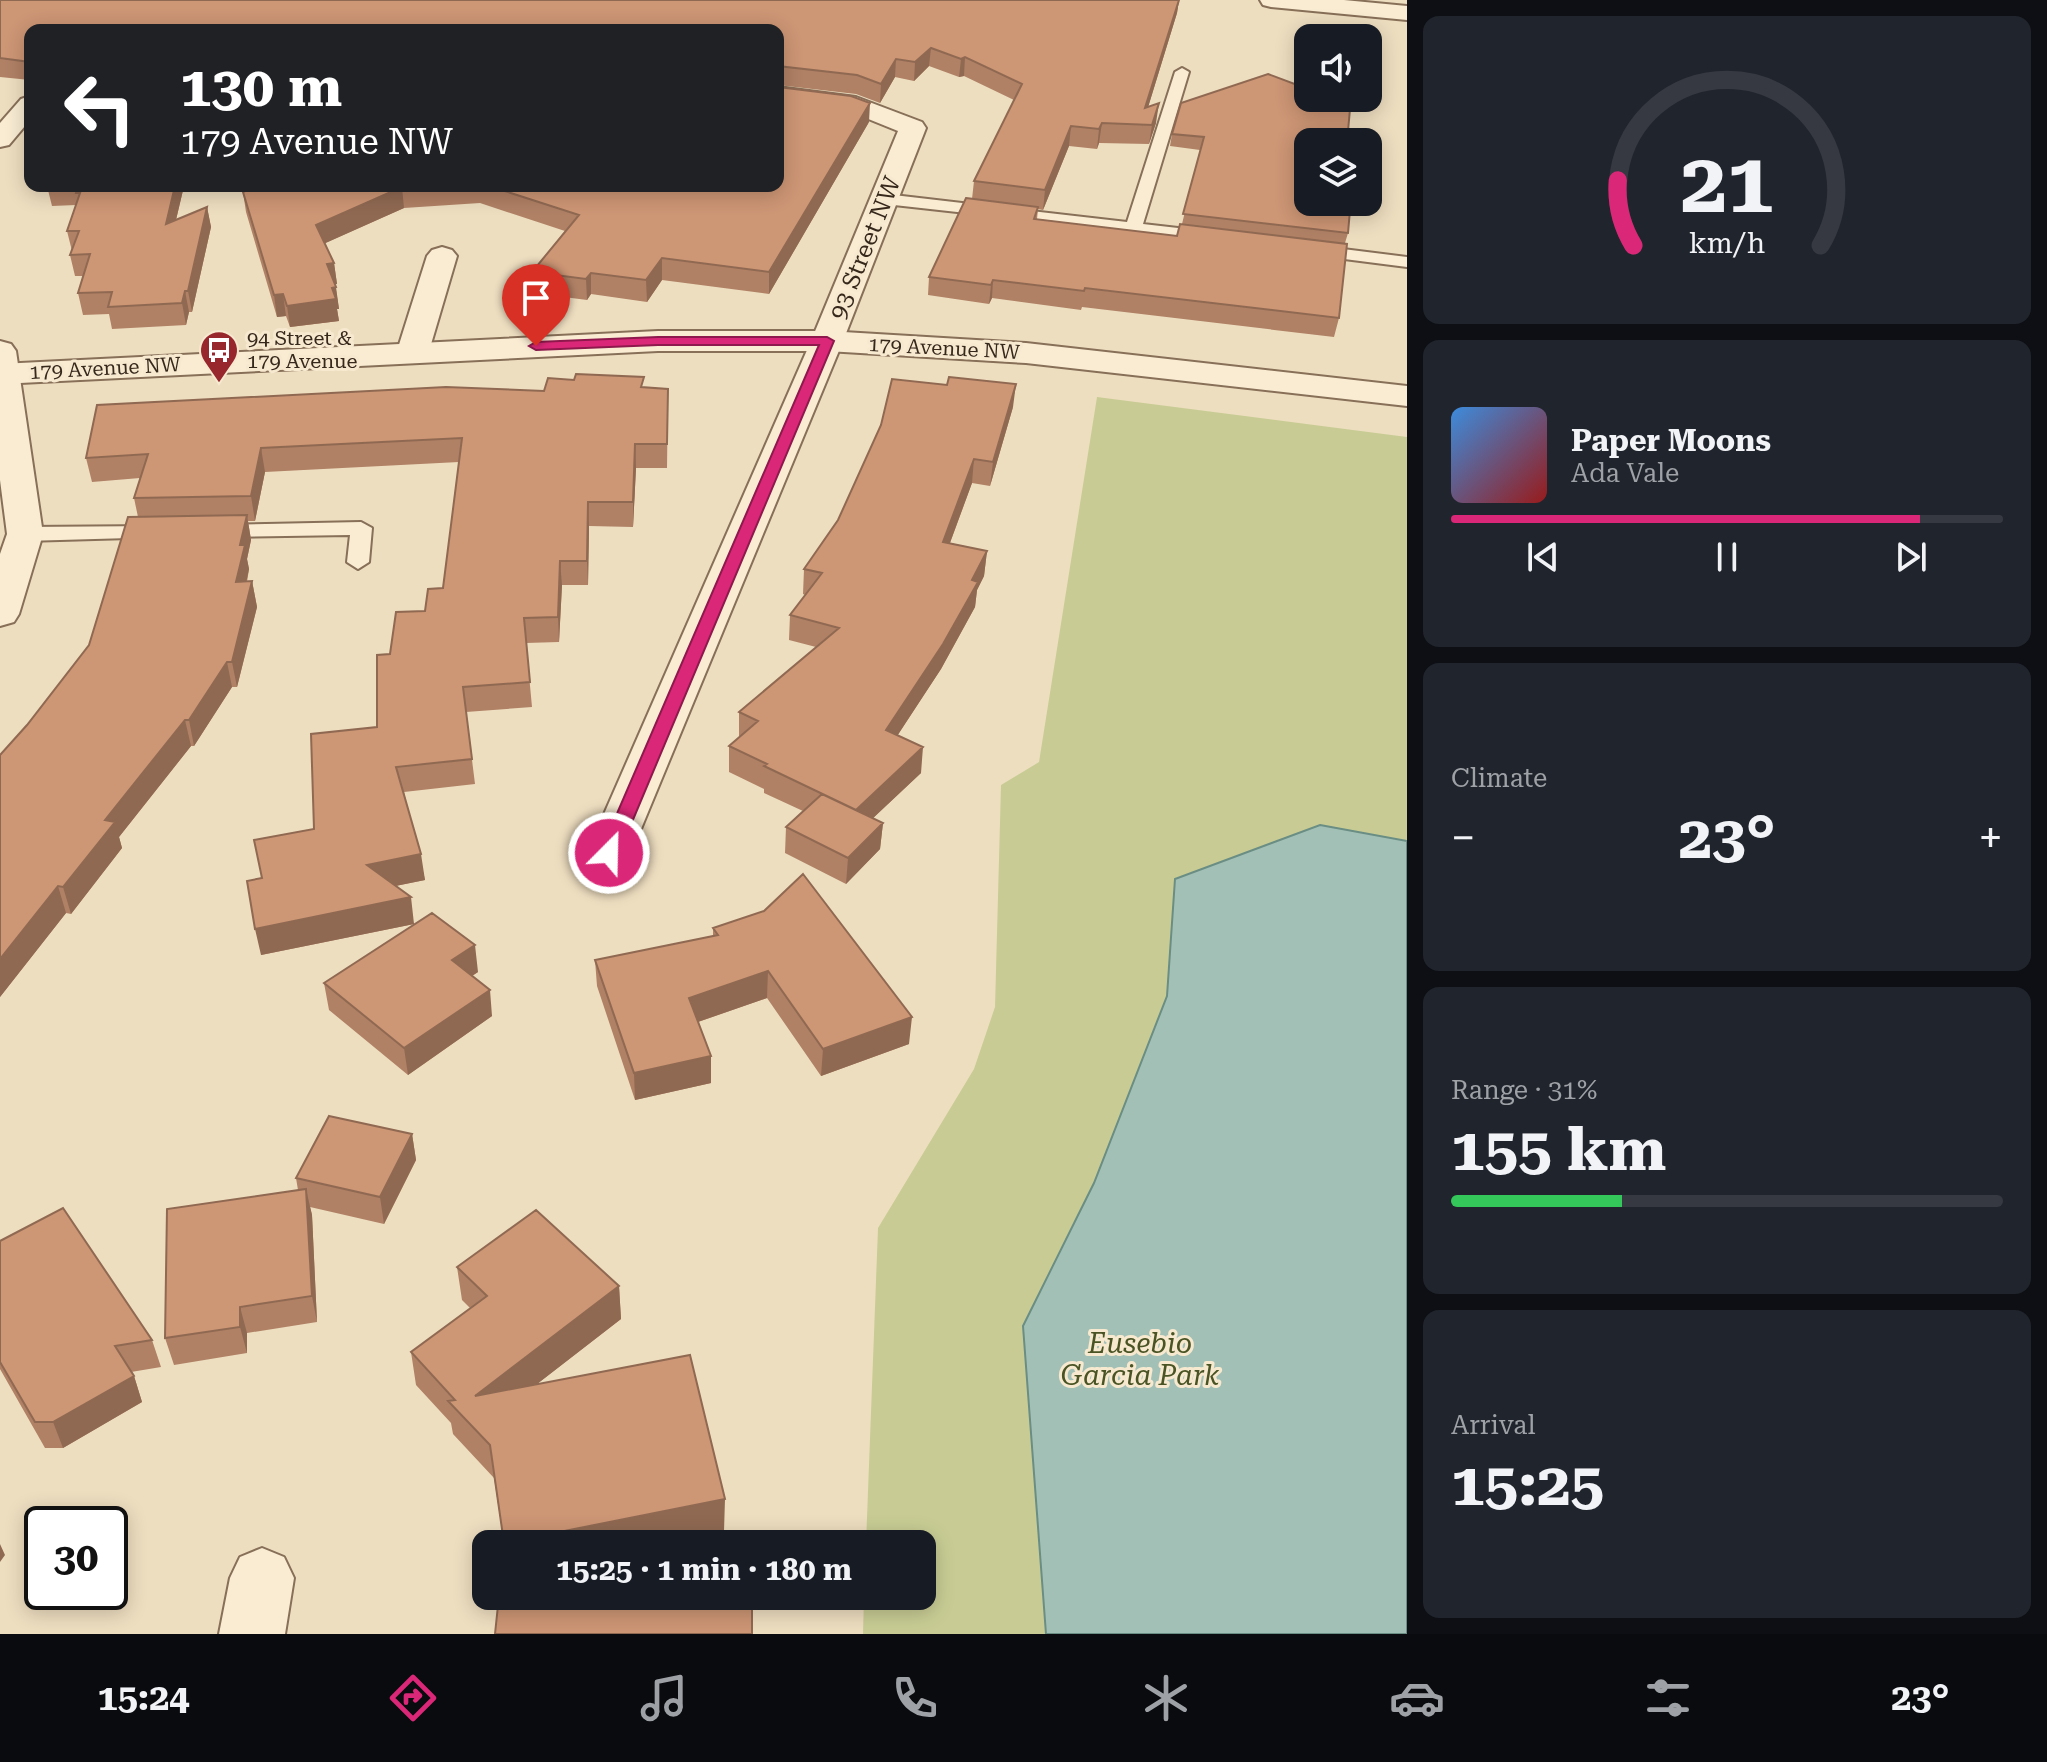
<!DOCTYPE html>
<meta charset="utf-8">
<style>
:root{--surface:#171b24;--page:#20242c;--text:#f1f3f6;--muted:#9ea1a6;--line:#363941;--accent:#db2777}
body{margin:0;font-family:"Roboto Serif",serif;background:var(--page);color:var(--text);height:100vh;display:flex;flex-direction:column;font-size:30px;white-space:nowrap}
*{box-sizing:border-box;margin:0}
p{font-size:26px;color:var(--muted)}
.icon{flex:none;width:44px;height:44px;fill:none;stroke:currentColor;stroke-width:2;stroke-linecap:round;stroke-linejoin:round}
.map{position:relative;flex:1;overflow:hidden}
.drawer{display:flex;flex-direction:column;gap:16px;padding:16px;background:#0d0f14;width:640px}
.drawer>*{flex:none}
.top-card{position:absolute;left:24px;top:24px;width:760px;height:168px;border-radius:16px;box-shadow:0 4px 20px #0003;background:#202124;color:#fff;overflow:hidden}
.controls{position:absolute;left:1294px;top:24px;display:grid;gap:16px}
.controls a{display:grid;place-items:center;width:88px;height:88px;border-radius:16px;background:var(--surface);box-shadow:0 4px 20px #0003;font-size:40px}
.speed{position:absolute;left:24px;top:1506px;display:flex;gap:16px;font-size:40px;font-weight:700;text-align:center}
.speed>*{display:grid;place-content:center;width:104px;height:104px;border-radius:50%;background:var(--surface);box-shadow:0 4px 20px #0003;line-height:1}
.speed .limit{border:4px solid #111;border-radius:12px;background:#fff;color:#111}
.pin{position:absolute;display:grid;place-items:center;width:68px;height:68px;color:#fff;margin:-82px -34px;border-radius:50% 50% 50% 0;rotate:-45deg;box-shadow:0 0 8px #0007}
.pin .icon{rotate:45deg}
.me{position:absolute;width:88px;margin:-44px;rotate:23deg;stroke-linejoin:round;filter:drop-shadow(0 0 6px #0008)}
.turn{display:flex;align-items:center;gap:28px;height:168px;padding:0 24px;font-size:36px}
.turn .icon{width:104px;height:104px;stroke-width:2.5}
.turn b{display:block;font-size:56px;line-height:68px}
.big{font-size:60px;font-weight:700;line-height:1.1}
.drawer .tile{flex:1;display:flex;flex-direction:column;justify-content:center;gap:12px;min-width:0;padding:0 28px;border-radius:16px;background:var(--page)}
.drawer .dial{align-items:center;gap:0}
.dial svg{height:208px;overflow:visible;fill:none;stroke:var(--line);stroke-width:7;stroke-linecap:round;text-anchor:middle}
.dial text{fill:var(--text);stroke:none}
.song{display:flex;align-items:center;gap:24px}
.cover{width:96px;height:96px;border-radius:12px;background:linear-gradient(135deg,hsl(210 70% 55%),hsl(0 70% 35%))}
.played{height:8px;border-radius:4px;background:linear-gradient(90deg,var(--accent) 85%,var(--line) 85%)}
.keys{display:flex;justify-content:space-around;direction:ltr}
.heat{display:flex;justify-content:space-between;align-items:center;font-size:44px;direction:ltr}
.charge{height:12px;border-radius:6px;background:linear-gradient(90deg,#34c759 31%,var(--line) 0)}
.trip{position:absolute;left:472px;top:1530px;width:464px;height:80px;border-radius:16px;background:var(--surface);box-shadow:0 4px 20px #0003;font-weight:700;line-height:80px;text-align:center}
.tab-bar{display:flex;height:128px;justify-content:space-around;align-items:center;background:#090b0e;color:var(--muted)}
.tab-bar .icon{width:56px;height:56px}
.tab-bar .on{color:var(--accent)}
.tab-bar b{font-size:36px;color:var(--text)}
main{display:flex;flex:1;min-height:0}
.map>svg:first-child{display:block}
.green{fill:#c8cc94}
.water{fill:#a3c0b6;stroke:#6a8e84;stroke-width:2}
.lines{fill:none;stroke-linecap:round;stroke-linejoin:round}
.service-casing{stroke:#876f58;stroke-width:4}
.minor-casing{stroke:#876f58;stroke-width:4}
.tertiary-casing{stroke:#876f58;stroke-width:4}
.service{fill:#f9ecd3;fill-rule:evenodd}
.minor{fill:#f9ecd3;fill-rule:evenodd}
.tertiary{fill:#f9ecd3;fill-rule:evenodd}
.wall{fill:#b08165}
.shaded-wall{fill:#906952}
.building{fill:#cd9675;stroke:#906952;stroke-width:2}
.route{fill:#db2777;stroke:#8e194d;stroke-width:2}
.labels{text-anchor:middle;stroke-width:6;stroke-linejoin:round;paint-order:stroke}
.far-poi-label{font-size:20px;fill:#37281c;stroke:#f6e9cf;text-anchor:start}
.far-street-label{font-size:20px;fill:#37281c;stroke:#f6e9cf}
.street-label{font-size:24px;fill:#37281c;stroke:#f6e9cf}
.near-park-label{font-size:28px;font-style:italic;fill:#495323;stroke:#f6e9cf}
</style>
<main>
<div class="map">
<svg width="1407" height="1634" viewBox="0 0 1407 1634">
<rect width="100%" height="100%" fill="#eedec0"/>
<path class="green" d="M1097,397L1407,437V1634H863L864,1596H922V1544H866L878,1228L974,1069L995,1007L1001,785L1039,762Z"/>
<path class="water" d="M1320,825L1407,841V1634H1046L1023,1326L1094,1183L1167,996L1175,879Z"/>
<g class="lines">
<g class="service-casing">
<path id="service" d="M1182,68L1189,72L1143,224L1213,232L1222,237L1219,241L885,204L877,199L885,194L1127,222L1175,72Z
M1311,245L1407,257V267L1305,254L1302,250Z
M361,522L372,528L369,562L358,569L347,562L350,535L217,537L206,531L217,525Z
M157,526L165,527L168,532L165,537L25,541L14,534L25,527Z"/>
</g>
<g class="minor-casing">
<path id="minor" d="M1260,0H1344L1407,6V20L1271,7L1263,5Z
M778,87L856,97L922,122L926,128L843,341L631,853L625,864L609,868L593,864L587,853L811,341L898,131L851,112L778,103Z
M30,96V120L9,145L0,147V123L21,99Z
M442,247L452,250L457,256L429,351L424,358L413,361L402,358L397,351L427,256L432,250Z
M0,341L11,344L16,351L43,534L19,614L14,622L0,626V554L7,534L0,480Z
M262,1548L284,1557L294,1578L285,1634H219L230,1578L240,1557Z"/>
</g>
<g class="tertiary-casing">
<path id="tertiary" d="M658,331H827L1026,343L1407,386V406L1026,363L827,351H658L0,384V364Z"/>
</g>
<use href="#service" class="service"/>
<use href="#minor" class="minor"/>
<use href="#tertiary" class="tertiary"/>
</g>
<path class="wall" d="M0,0H1179L1177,13L1148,107L1156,123L1149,144L1099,143L1097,149L1069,146L1043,210L1038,209L1037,219L1177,236L1182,224L1200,150L1170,146L1172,134L1181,103L1342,209L1348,233L1345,243L1339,318L1334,337L1082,307L1081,310L992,298L989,304L928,295L929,277L972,199L974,181L1014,100L964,76L959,77L929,66L914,81L895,77L880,103L856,94L778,85V30H30V80L0,77Z
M869,122L769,294L662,280L647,302L591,294L587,300L533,293L532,272L565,231L480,203L404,208L325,243L334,263L337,284H335L339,309H337L339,321L290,327L286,316L277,317L246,212L243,192L256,186H778Z
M47,186H184L176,220L207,207L211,227L192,312H189L186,325L112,329L109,314L83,315L78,293L84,276H75L70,255L72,251L67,231L76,205L52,206Z
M644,387L668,389L667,468H636L633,527L589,526L588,585H562L559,642L526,643L532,707L466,712L475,784L404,792L425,880L395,886L414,924L261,955L262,878L314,829L377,727L390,654L443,588L459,462L265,472L255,521H248L251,540L247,559L249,569L247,582L252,581L257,607L237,687H232L194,746H191L119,837L122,848L71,914L66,913L0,997L27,725L89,645L138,517L134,498L140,478L92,482L86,458L544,391Z
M1013,407L990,486L972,483L950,543L987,551L984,576L977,590L975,607L941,669L897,736L921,773L873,818L883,823L880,849L846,884L785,853L786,827L803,811L764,793V789L729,772V746L739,738V712L816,647L789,640L790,615L805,595L803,594L804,569Z
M713,928L909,1044L821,1076L767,998L698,1022L711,1083L635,1100L597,986L595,960L713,936Z
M478,972L472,976L492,1016L408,1075L329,1010L324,983Z
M412,1134L416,1160L384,1224L310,1207L312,1215L317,1322L247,1333V1353L174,1365L165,1338L298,1190L296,1178Z
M0,1241L152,1340L161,1367L131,1372L134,1376L142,1402L63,1448H45L0,1369Z
M457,1267L619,1286L621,1319L537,1384L724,1531L659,1544H504L494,1478L453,1434L451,1423L416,1385L411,1352L470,1308L462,1300Z"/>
<path class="shaded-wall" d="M1179,0L1177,13L1142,127L1145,108Z
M931,48L929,66L914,81L915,62Z
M965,57L964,76L959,77L961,59Z
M896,59L895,77L880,103L881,84Z
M870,103L869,122L769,294V272Z
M1159,103L1156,123L1149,144L1152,125Z
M1102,123L1099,143L1097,149L1099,129Z
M1071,126L1069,146L1043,210L1045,190Z
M175,186H184L170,245L166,224Z
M402,187L404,208L319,246L316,225Z
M207,207L211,227L192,312L188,291Z
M662,258V280L647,302L646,280Z
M334,263L337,284L330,285L327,264Z
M591,273V294L587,300L586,279Z
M993,280L992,298L989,304L991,285Z
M336,287L339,309H337L339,321L290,327L287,306Z
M185,291L189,312L186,325L182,303Z
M283,294L286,316L277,317L274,295Z
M1016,384L1013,407L990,486L993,462Z
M635,444L636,468L633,527V502Z
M261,448L265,472L255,521L251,496Z
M974,459L972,483L941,567L943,542Z
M588,502L589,526L588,585L587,561Z
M247,515L251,540L247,559L249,569L241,607L236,582L240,545Z
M987,551L984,576L977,590L975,607L941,669L884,756L886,730Z
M560,561L562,585L559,642L558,617Z
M252,581L257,607L237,687L232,662Z
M227,662L232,687L194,746L189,720Z
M185,720L191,746L119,837L122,848L71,914L63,887L105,820Z
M923,747L921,773L854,836L856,810Z
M883,823L880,849L846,884L848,858Z
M421,854L425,880L371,891L367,865Z
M58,886L66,913L0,997V959Z
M411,897L414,924L261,955L255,929Z
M475,945L478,972L455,987L452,960Z
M768,971L767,998L689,1025V998Z
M490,990L492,1016L408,1075L404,1048Z
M912,1017L909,1044L821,1076L823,1049Z
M711,1056V1083L635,1100L634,1073Z
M412,1134L416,1160L384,1224L380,1197Z
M306,1189L312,1215L317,1322L312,1296Z
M619,1286L621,1319L479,1429L475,1396Z
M240,1307L247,1333V1353L240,1327Z
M134,1376L142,1402L63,1448L53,1422Z
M725,1499L724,1531L659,1544H504V1543Z
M0,1544L5,1555L0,1562Z"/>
<path class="building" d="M0,0H1179L1145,108L1159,103L1152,125L1102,123L1099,129L1071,126L1045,190L974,181L1022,84L965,57L961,59L931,48L915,62L896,59L881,84L857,75L778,66V30H30V62L0,58Z
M1268,74L1308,89V98H1351L1347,142H1308V202H1343L1342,209L1350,210L1348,233L1183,214L1204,137L1172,134L1181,103Z
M778,87L851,96L870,103L769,272L662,258L646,280L591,273L586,279L532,272L579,215L489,186H778Z
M78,186H175L166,224L207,207L188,291H185L182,303L108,307L112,292L78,293L90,254L70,255L79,231H67L80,193H76Z
M256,186H421L402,187L316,225L334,263L327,264L336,287L332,288L336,299L287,306L283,294L274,295L243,192Z
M966,198L1038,207L1034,219L1177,236L1180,224L1347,244L1339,318L1085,288L1084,291L993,280L991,285L929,277Z
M576,374L644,377L641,387L668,389L667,444H635L633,502H588L587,561H560L558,617L524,618L530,682L463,687L472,759L396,767L421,854L367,865L411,897L255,929L247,881L262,878L254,840L314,829L311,734L377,727V655L390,654L396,612L425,611L428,589L443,588L462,438L261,448L251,496L134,498L148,454L86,458L97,405L446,387L544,391L548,378L574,380Z
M949,377L1016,384L993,462L974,459L943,542L987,551L972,580L978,582L943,644L886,730L923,747L856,810L764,766L767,764L729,746L758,721L739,712L839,628L790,615L822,573L804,569L838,520L881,425L892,379L947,385Z
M247,515L240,545H245L236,582L252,581L232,662H227L189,720H185L105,820L115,822L63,887L58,886L0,959V755L27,725L89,645L128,517Z
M822,794L883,823L848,858L786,827Z
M803,874L912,1017L823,1049L768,971L689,998L711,1056L634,1073L595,960L718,935L713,928L764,911Z
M432,913L475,945L452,960L490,990L404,1048L324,983Z
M329,1116L412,1134L380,1197L296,1178Z
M306,1189L312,1296L240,1307V1327L165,1338L167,1209Z
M63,1208L152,1340L115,1346L134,1376L53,1422H35L0,1362V1241Z
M536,1210L619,1286L475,1396L690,1355L725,1499L504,1543L490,1445L448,1401L455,1400L411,1352L487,1296L457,1267Z
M499,1596H752V1634H495Z"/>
<path class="route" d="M658,337H827L834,341L619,853L609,859L600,853L819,345H658L536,350L529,346L536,342Z"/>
<defs>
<g id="bus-pin" transform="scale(2)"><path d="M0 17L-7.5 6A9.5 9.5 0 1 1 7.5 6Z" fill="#97272c" stroke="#f6e9cf"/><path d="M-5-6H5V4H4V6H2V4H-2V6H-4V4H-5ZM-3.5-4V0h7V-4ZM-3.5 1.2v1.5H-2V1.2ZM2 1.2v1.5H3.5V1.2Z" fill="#fff"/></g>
</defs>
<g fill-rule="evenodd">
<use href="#bus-pin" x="219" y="350"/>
</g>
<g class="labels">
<g class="far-poi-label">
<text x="247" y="345">94 Street &amp;<tspan x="247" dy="23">179 Avenue</tspan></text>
</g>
<g class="far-street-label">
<text transform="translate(944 348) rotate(3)" y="7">179 Avenue NW</text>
<text transform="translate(105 368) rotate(-3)" y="7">179 Avenue NW</text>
</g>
<g class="street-label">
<text transform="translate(865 248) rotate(-68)" y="8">93 Street NW</text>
</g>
<g class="near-park-label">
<text x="1140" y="1353">Eusebio<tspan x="1140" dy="32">Garcia Park</tspan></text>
</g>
</g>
</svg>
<div class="controls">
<a><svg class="icon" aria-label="sound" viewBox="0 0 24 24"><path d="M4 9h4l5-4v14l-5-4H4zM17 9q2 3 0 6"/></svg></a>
<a><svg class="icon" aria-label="layers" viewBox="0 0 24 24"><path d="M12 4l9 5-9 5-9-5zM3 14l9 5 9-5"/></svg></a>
</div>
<div class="speed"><div class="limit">30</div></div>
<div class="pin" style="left:536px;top:346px;background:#d93025"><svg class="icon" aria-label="arrive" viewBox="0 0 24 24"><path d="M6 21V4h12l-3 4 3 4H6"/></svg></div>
<svg class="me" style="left:609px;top:853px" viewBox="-20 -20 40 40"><circle r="17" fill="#db2777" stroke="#fff" stroke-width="3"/><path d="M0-11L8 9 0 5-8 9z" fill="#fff"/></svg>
<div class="trip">15:25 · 1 min · 180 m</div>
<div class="top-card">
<div class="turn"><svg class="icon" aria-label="left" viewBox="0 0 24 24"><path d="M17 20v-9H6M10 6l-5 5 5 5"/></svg><div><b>130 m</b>179 Avenue NW</div></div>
</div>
</div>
<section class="drawer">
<div class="tile dial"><svg viewBox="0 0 100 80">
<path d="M14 69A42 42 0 1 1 86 69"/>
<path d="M14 69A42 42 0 0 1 8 44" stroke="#db2777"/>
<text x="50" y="56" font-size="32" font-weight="700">21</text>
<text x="50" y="72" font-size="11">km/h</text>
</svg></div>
<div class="tile">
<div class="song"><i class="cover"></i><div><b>Paper Moons</b><p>Ada Vale</p></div></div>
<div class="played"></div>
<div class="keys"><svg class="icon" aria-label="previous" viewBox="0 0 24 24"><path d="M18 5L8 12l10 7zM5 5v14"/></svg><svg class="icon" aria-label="pause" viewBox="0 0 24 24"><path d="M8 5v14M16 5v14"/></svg><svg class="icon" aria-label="next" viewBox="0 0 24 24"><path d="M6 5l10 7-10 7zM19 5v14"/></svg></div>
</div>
<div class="tile"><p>Climate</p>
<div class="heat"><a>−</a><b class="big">23°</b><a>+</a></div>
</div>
<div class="tile"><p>Range · 31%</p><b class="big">155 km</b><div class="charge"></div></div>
<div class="tile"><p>Arrival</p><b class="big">15:25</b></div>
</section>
</main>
<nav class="tab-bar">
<b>15:24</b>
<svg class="icon on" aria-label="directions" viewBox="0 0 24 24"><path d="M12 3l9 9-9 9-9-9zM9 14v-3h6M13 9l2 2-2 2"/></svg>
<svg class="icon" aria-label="music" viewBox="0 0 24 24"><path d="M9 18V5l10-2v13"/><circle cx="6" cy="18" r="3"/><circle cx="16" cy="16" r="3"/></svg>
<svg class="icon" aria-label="phone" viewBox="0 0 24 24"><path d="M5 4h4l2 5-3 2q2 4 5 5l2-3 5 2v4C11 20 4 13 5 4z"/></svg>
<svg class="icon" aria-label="climate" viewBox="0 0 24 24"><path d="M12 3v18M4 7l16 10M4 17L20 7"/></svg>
<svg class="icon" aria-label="car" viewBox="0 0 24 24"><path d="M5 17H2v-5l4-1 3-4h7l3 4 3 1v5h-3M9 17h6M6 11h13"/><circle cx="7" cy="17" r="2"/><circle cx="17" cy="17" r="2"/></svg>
<svg class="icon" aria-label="filters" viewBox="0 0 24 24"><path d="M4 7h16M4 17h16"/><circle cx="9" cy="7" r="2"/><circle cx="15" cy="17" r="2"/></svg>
<b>23°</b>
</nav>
